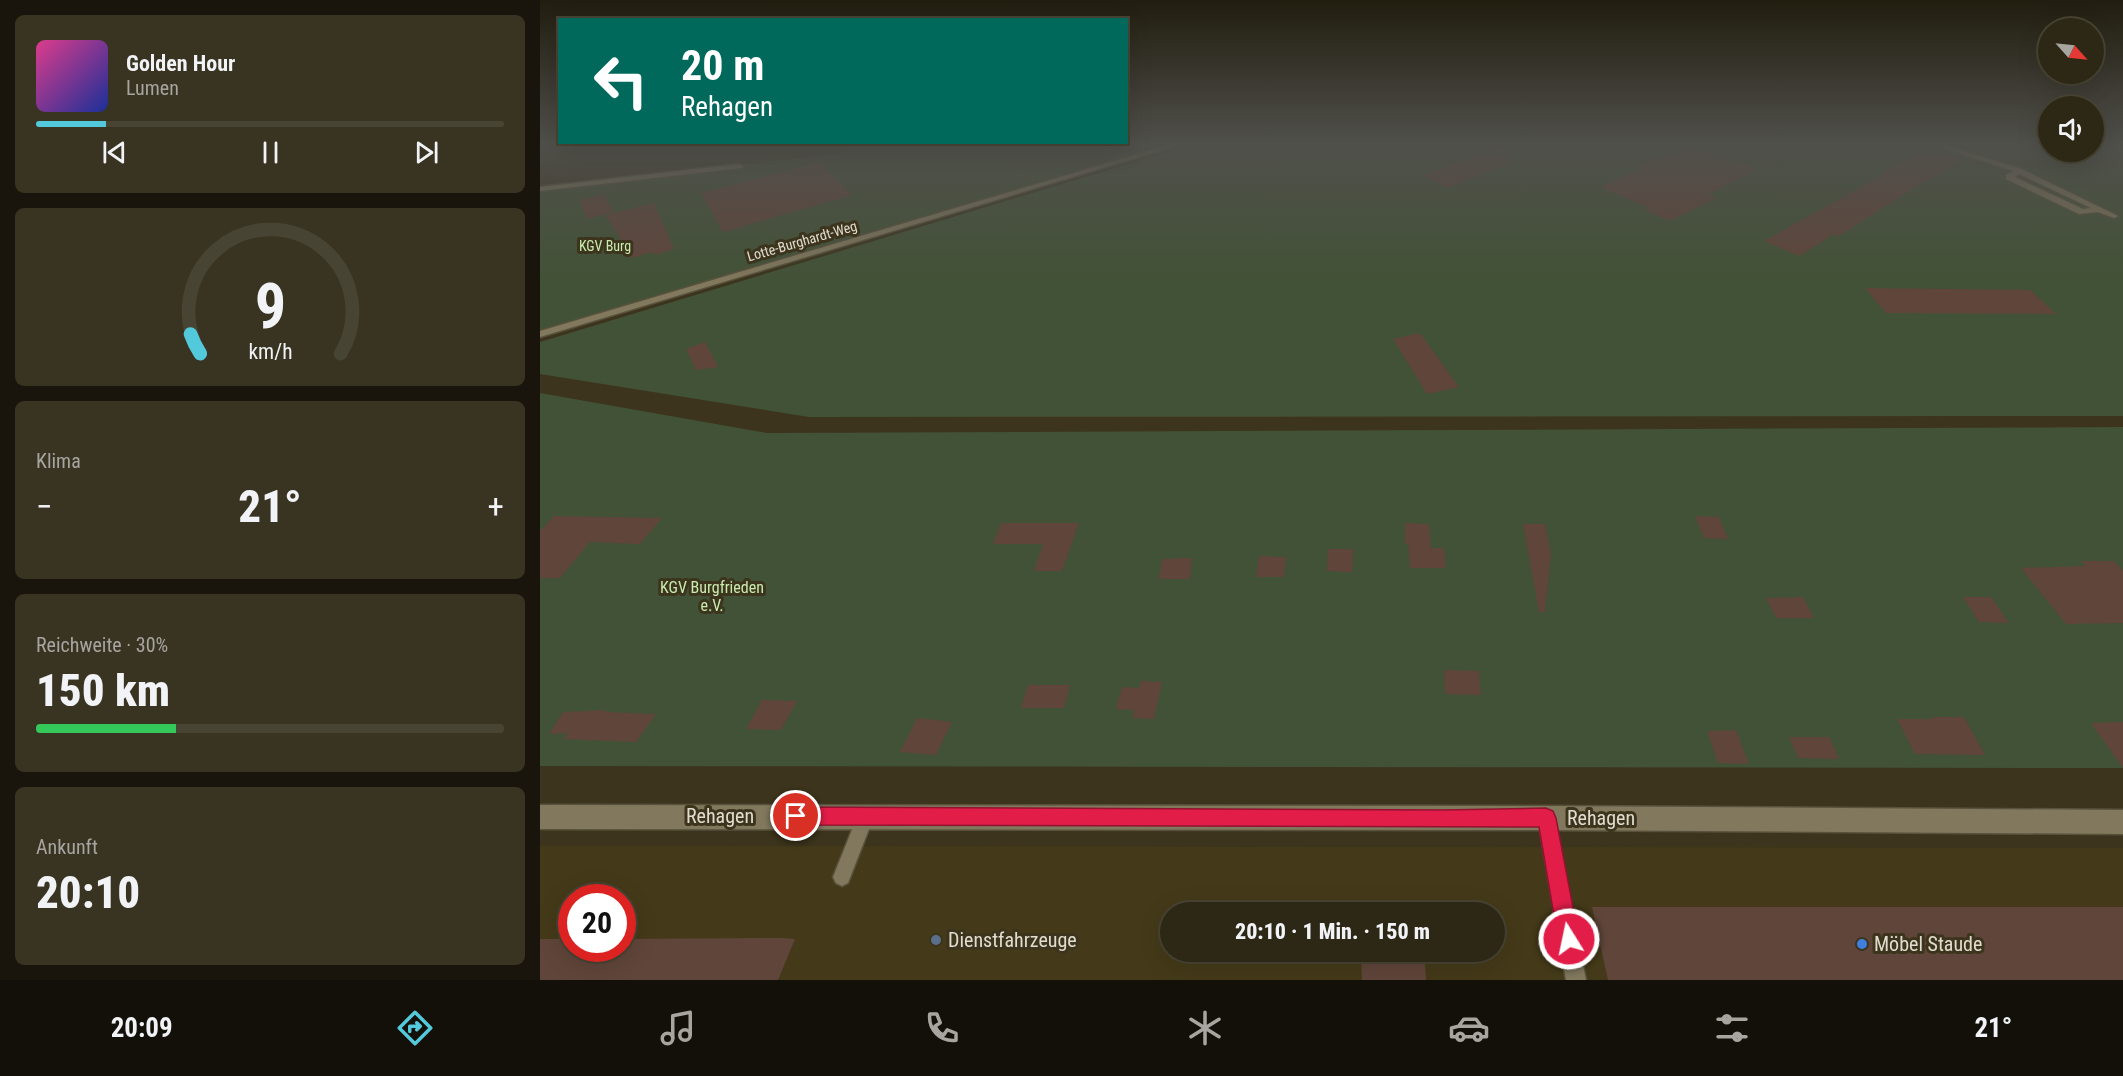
<!DOCTYPE html>
<html lang="de">
<meta charset="utf-8">
<style>
:root{--surface:#2d2715;--page:#393322;--text:#f1f3f6;--muted:#a7a5a0;--line:#484434;--accent:#53cadc}
body{margin:0;font-family:"Roboto Condensed",sans-serif;background:var(--page);color:var(--text);height:100vh;display:flex;flex-direction:column;font-size:22px;white-space:nowrap}
*{box-sizing:border-box;margin:0}
p{font-size:20px;color:var(--muted)}
.icon{flex:none;width:33px;height:33px;fill:none;stroke:currentColor;stroke-width:2;stroke-linecap:round;stroke-linejoin:round}
.map{position:relative;flex:1;overflow:hidden}
.side{display:flex;flex-direction:column;gap:15px;padding:15px;background:#19150c;width:540px}
.side>*{flex:none}
.top-card{position:absolute;left:18px;top:18px;width:570px;height:126px;border-radius:0px;box-shadow:0 6px 24px #0002,0 0 0 2px var(--line);background:#00695c;color:#fff;overflow:hidden}
.needle{width:39px;rotate:117deg}
.buttons{position:absolute;left:1498px;top:18px;display:grid;gap:12px}
.buttons a{display:grid;place-items:center;width:66px;height:66px;border-radius:50%;background:var(--surface);box-shadow:0 6px 24px #0002,0 0 0 2px var(--line);font-size:30px}
.speed{position:absolute;left:18px;top:884px;display:flex;gap:12px;font-size:30px;font-weight:700;text-align:center}
.speed>*{display:grid;place-content:center;width:78px;height:78px;border-radius:50%;background:var(--surface);box-shadow:0 6px 24px #0002,0 0 0 2px var(--line);line-height:1}
.speed .limit{border:9px solid #d22;background:#fff;color:#111}
.pin{position:absolute;display:grid;place-items:center;width:51px;height:51px;color:#fff;margin:-26px;border:3px solid #fff;border-radius:50%;box-shadow:0 2px 6px #0007}
.me{position:absolute;width:66px;margin:-33px;rotate:350deg;stroke-linejoin:round;filter:drop-shadow(0 0 4px #0008)}
.turn{display:flex;align-items:center;gap:21px;height:126px;padding:0 24px;font-size:27px}
.turn .icon{width:78px;height:78px;stroke-width:2.5}
.turn b{display:block;font-size:42px;line-height:51px}
.big{font-size:45px;font-weight:800;line-height:1.1}
.side .widget{flex:1;display:flex;flex-direction:column;justify-content:center;gap:9px;min-width:0;padding:0 21px;border-radius:9px;background:var(--page)}
.side .dial{align-items:center;gap:0}
.dial svg{height:156px;overflow:visible;fill:none;stroke:var(--line);stroke-width:7;stroke-linecap:round;text-anchor:middle}
.dial text{fill:var(--text);stroke:none}
.song{display:flex;align-items:center;gap:18px}
.cover{width:72px;height:72px;border-radius:9px;background:linear-gradient(135deg,hsl(330 70% 55%),hsl(230 70% 35%))}
.played{height:6px;border-radius:3px;background:linear-gradient(90deg,var(--accent) 15%,var(--line) 15%)}
.keys{display:flex;justify-content:space-around;direction:ltr}
.heat{display:flex;justify-content:space-between;align-items:center;font-size:33px;direction:ltr}
.charge{height:9px;border-radius:4px;background:linear-gradient(90deg,#34c759 30%,var(--line) 0)}
.trip{position:absolute;left:620px;top:902px;width:345px;height:60px;border-radius:30px;background:var(--surface);box-shadow:0 6px 24px #0002,0 0 0 2px var(--line);font-weight:800;line-height:60px;text-align:center}
.tabs{display:flex;height:96px;justify-content:space-around;align-items:center;background:#121008;color:var(--muted)}
.tabs .icon{width:42px;height:42px}
.tabs .on{color:var(--accent)}
.tabs b{font-size:27px;color:var(--text)}
main{display:flex;flex:1;min-height:0}
.map>svg:first-child{display:block}
.built{fill:#443a19;fill-rule:evenodd}
.green{fill:#425236}
.building{fill:#60453a}
.lines{fill:none;stroke-linecap:round;stroke-linejoin:round}
.service-casing{stroke:#58523d;stroke-width:3}
.tertiary-casing{stroke:#58523d;stroke-width:3}
.service{fill:#81785d;fill-rule:evenodd}
.tertiary{fill:#81785d;fill-rule:evenodd}
.route{fill:#e11d48;stroke:#92132f;stroke-width:1.5}
.service-dot{fill:#5c6f8a;stroke:#3c341c;stroke-width:2}
.shop-dot{fill:#3f7fe0;stroke:#3c341c;stroke-width:2}
.labels{text-anchor:middle;stroke-width:6;stroke-linejoin:round;paint-order:stroke}
.far-street-label{font-size:14px;fill:#e1dcce;stroke:#3c341c}
.far-park-label{font-size:14px;fill:#c8ecb0;stroke:#3c341c}
.park-label{font-size:16px;fill:#c8ecb0;stroke:#3c341c}
.near-street-label{font-size:20px;fill:#e1dcce;stroke:#3c341c}
.near-poi-label{font-size:20px;fill:#e1dcce;stroke:#3c341c;text-anchor:start}
</style>
<main>
<section class="side">
<div class="widget">
<div class="song"><i class="cover"></i><div><b>Golden Hour</b><p>Lumen</p></div></div>
<div class="played"></div>
<div class="keys"><svg class="icon" aria-label="previous" viewBox="0 0 24 24"><path d="M18 5L8 12l10 7zM5 5v14"/></svg><svg class="icon" aria-label="pause" viewBox="0 0 24 24"><path d="M8 5v14M16 5v14"/></svg><svg class="icon" aria-label="next" viewBox="0 0 24 24"><path d="M6 5l10 7-10 7zM19 5v14"/></svg></div>
</div>
<div class="widget dial"><svg viewBox="0 0 100 80">
<path d="M14 69A42 42 0 1 1 86 69"/>
<path d="M14 69A42 42 0 0 1 9 59" stroke="#53cadc"/>
<text x="50" y="56" font-size="32" font-weight="700">9</text>
<text x="50" y="72" font-size="11">km/h</text>
</svg></div>
<div class="widget"><p>Klima</p>
<div class="heat"><a>−</a><b class="big">21°</b><a>+</a></div>
</div>
<div class="widget"><p>Reichweite · 30%</p><b class="big">150 km</b><div class="charge"></div></div>
<div class="widget"><p>Ankunft</p><b class="big">20:10</b></div>
</section>
<div class="map">
<svg width="1583" height="980" viewBox="0 0 1583 980">
<rect width="100%" height="100%" fill="#3c341c"/>
<path class="built" d="M0,846L1583,848V980H0ZM32,897H82V948H32ZM630,912H954V951H630Z"/>
<path class="green" d="M311,145H630L0,334V187L296,154Z
M651,145H1509V152H1554V145H1583V416L269,417L0,374V342Z
M0,393L227,433L1583,427V768L0,766Z"/>
<path class="building" d="M1152,145L1218,169L1169,194L1176,198L1130,221L1105,210L1109,208L1060,187L1101,169L1095,167Z
M963,146L970,163L908,188L882,175Z
M1386,148L1424,160L1380,184L1299,236L1294,234L1259,256L1224,241L1346,173L1342,172Z
M279,162L312,195L183,232L161,193Z
M64,194L73,212L47,219L40,200Z
M114,203L134,249L115,255L113,252L91,258L66,215Z
M1325,288L1490,290L1516,314L1346,313Z
M880,333L919,387L887,394L853,339Z
M165,342L178,367L156,370L146,349Z
M14,516L122,518L100,544L50,542L20,578H0V531Z
M1155,516L1179,517L1188,539L1164,538Z
M461,523H539L522,571H494L503,544H453Z
M865,523L889,524L891,548H904L906,568H870L868,544H865Z
M983,524H1005L1011,554L1005,612H999Z
M788,549H813L812,572L787,571Z
M719,556L746,557L744,577H716Z
M652,558L650,579H619L622,559Z
M1541,561H1574L1583,571V623L1526,624L1481,568L1546,566Z
M1263,597L1274,618H1236L1226,598Z
M1423,597H1451L1469,623L1439,622Z
M904,670L939,671L941,695L905,694Z
M601,681L622,682L614,719L592,718L594,710L576,709L582,687L599,688Z
M488,685H530L524,708H481Z
M222,700L257,701L241,730L206,729Z
M67,710L65,712L116,714L96,742L24,739L28,733L9,734L23,712Z
M1392,717H1424L1445,755L1375,754L1357,719H1393Z
M377,718L412,722L396,755L360,752Z
M1583,722V768L1551,723Z
M1196,730L1209,764L1178,763L1167,731Z
M1249,737H1289L1299,759L1258,758Z
M1052,907H1583V980H1068Z
M821,909H881L882,912H821Z
M241,938L255,939L238,980H0V939H32V948H82V939Z
M821,951H884L886,980H822Z"/>
<g class="lines">
<g class="service-casing">
<path id="service" d="M628,145H639L0,337V331Z
M1394,145H1404L1482,169L1578,216L1574,218L1558,212L1539,214L1466,179V175L1473,171ZM1479,174L1551,208L1543,209L1475,177Z
M199,164L203,166L202,168L0,191V187Z
M326,808L332,810L334,816L308,883L302,886L296,883L293,877L320,810Z
M1006,810L1012,812L1014,818L1046,980H1026L998,818L1000,812Z"/>
</g>
<g class="tertiary-casing">
<path id="tertiary" d="M0,805L1006,806L1583,810V834L1006,830L0,829Z"/>
</g>
<use href="#service" class="service"/>
<use href="#tertiary" class="tertiary"/>
</g>
<linearGradient id="sky" x2="0" y2="1"><stop stop-color="#211d0f"/><stop offset="0.51" stop-color="#50504b"/><stop offset="1" stop-color="#50504b" stop-opacity="0"/></linearGradient>
<rect width="1583" height="282" fill="url(#sky)"/>
<path class="route" d="M256,807L902,810L1006,808L1013,811L1016,818L1039,939L1036,946L1029,949L1021,946L1018,939L999,827L256,825L250,823L247,816L250,810Z"/>
<circle class="service-dot" cx="396" cy="940" r="6"/>
<circle class="shop-dot" cx="1322" cy="944" r="6"/>
<g class="labels">
<g class="far-street-label">
<text transform="translate(262 241) rotate(-16)" y="5">Lotte-Burghardt-Weg</text>
</g>
<g class="far-park-label">
<text x="65" y="251">KGV Burg</text>
</g>
<g class="park-label">
<text x="172" y="593">KGV Burgfrieden<tspan x="172" dy="18">e.V.</tspan></text>
</g>
<g class="near-street-label">
<text x="180" y="823">Rehagen</text>
<text x="1061" y="825">Rehagen</text>
</g>
<g class="near-poi-label">
<text x="408" y="947">Dienstfahrzeuge</text>
<text x="1334" y="951">Möbel Staude</text>
</g>
</g>
</svg>
<div class="buttons">
<a><svg class="needle" viewBox="-14 -14 28 28"><path d="M0-13l5 13h-10z" fill="#e53935"/><path d="M0 13l5-13h-10z" fill="#a7a5a0"/></svg></a>
<a><svg class="icon" aria-label="sound" viewBox="0 0 24 24"><path d="M4 9h4l5-4v14l-5-4H4zM17 9q2 3 0 6"/></svg></a>
</div>
<div class="speed"><div class="limit">20</div></div>
<div class="pin" style="left:256px;top:816px;background:#d93025"><svg class="icon" aria-label="arrive" viewBox="0 0 24 24"><path d="M6 21V4h12l-3 4 3 4H6"/></svg></div>
<svg class="me" style="left:1029px;top:939px" viewBox="-20 -20 40 40"><circle r="17" fill="#e11d48" stroke="#fff" stroke-width="3"/><path d="M0-11L8 9 0 5-8 9z" fill="#fff"/></svg>
<div class="trip">20:10 · 1 Min. · 150 m</div>
<div class="top-card">
<div class="turn"><svg class="icon" aria-label="left" viewBox="0 0 24 24"><path d="M17 20v-9H6M10 6l-5 5 5 5"/></svg><div><b>20 m</b>Rehagen</div></div>
</div>
</div>
</main>
<nav class="tabs">
<b>20:09</b>
<svg class="icon on" aria-label="directions" viewBox="0 0 24 24"><path d="M12 3l9 9-9 9-9-9zM9 14v-3h6M13 9l2 2-2 2"/></svg>
<svg class="icon" aria-label="music" viewBox="0 0 24 24"><path d="M9 18V5l10-2v13"/><circle cx="6" cy="18" r="3"/><circle cx="16" cy="16" r="3"/></svg>
<svg class="icon" aria-label="phone" viewBox="0 0 24 24"><path d="M5 4h4l2 5-3 2q2 4 5 5l2-3 5 2v4C11 20 4 13 5 4z"/></svg>
<svg class="icon" aria-label="climate" viewBox="0 0 24 24"><path d="M12 3v18M4 7l16 10M4 17L20 7"/></svg>
<svg class="icon" aria-label="car" viewBox="0 0 24 24"><path d="M5 17H2v-5l4-1 3-4h7l3 4 3 1v5h-3M9 17h6M6 11h13"/><circle cx="7" cy="17" r="2"/><circle cx="17" cy="17" r="2"/></svg>
<svg class="icon" aria-label="filters" viewBox="0 0 24 24"><path d="M4 7h16M4 17h16"/><circle cx="9" cy="7" r="2"/><circle cx="15" cy="17" r="2"/></svg>
<b>21°</b>
</nav>
